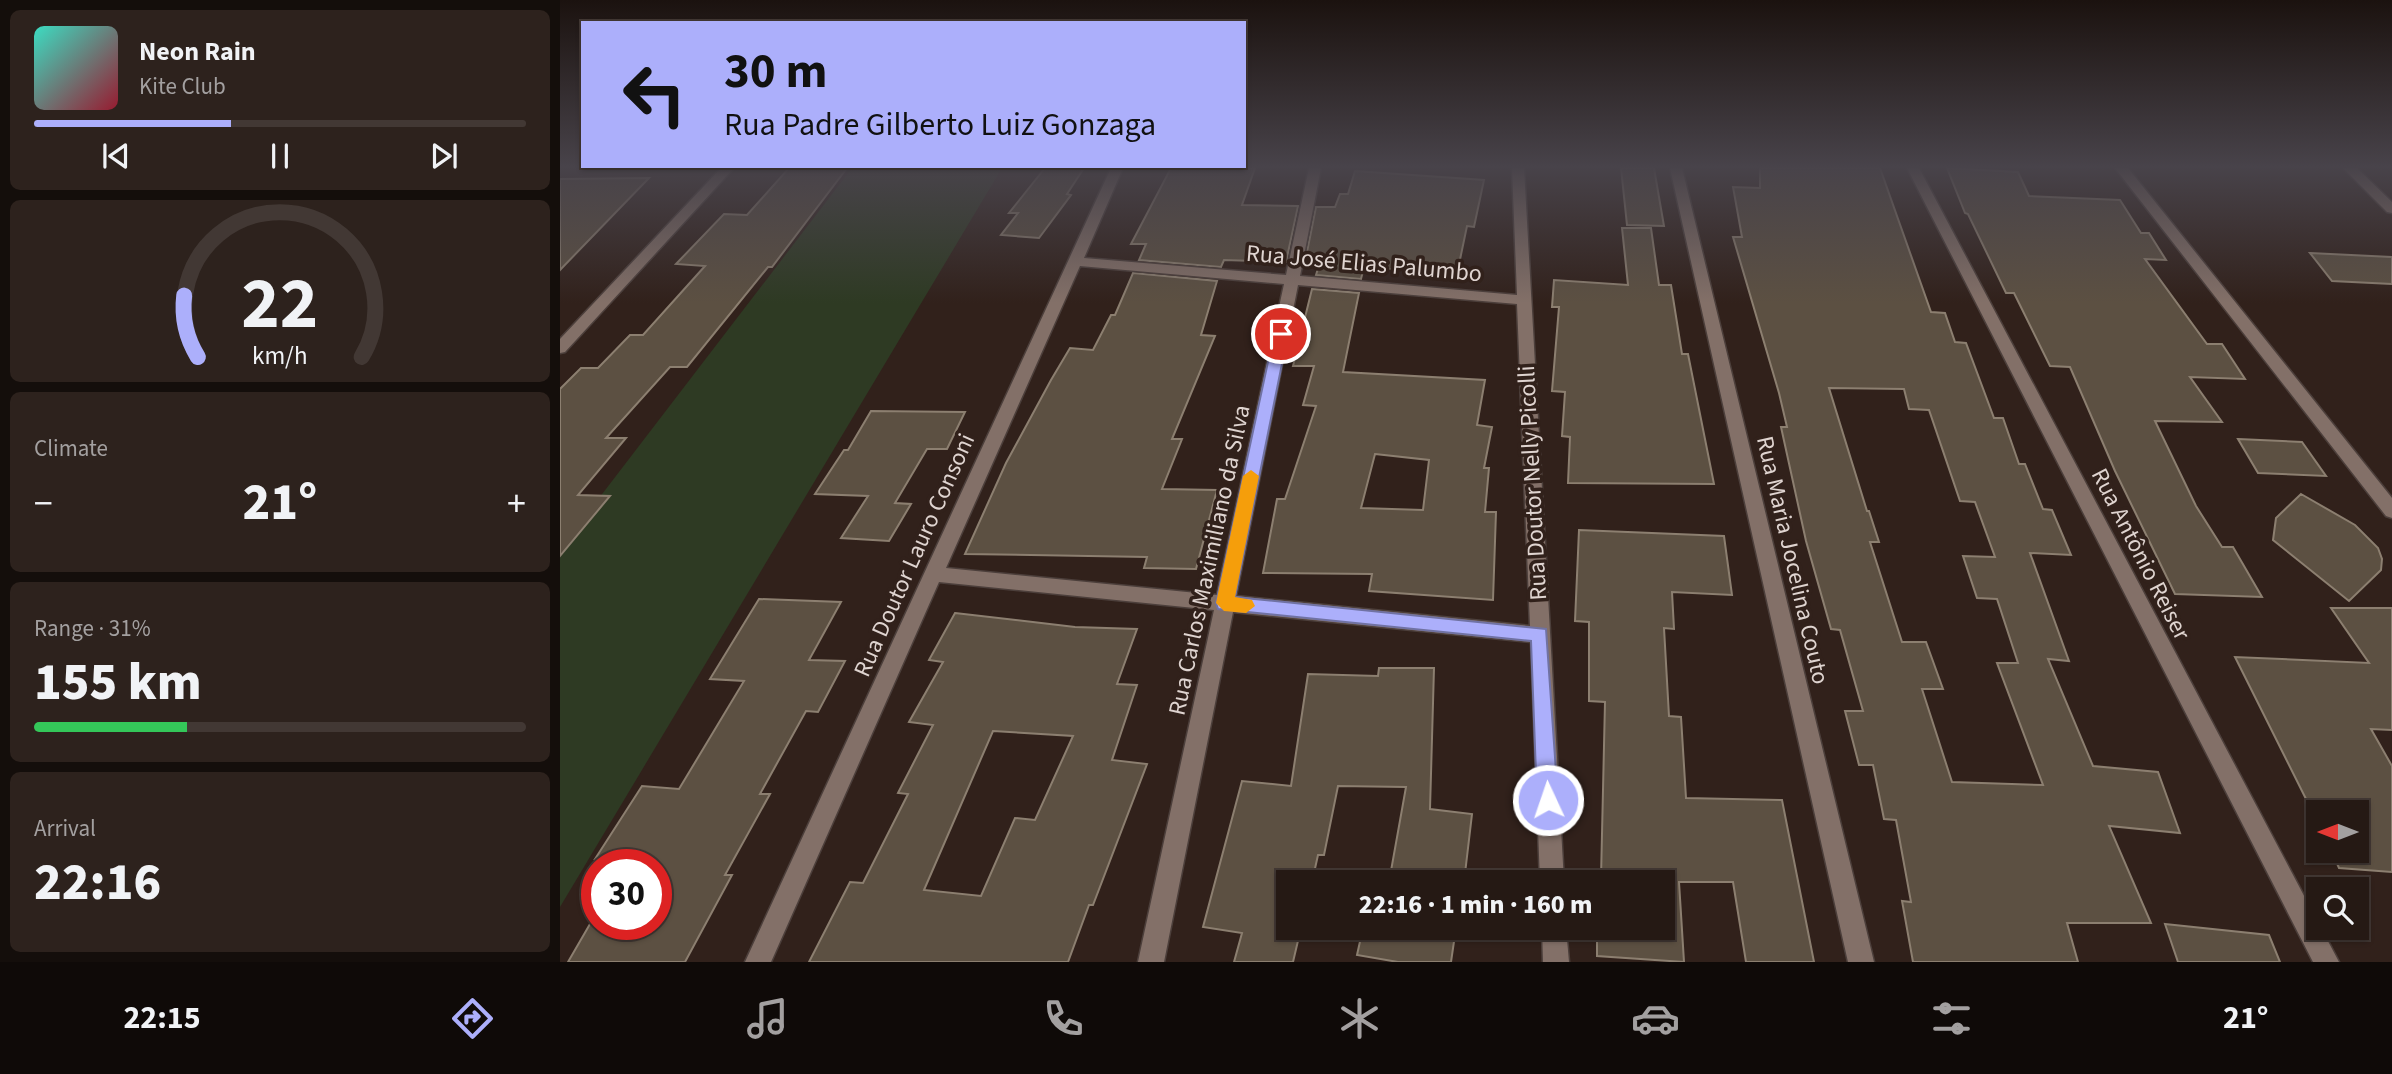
<!DOCTYPE html>
<meta charset="utf-8">
<style>
:root{--surface:#251914;--page:#2d221d;--text:#f1f3f6;--muted:#a3a0a0;--line:#423834;--accent:#acaffb}
body{margin:0;font-family:"Source Sans 3",sans-serif;background:var(--page);color:var(--text);height:100vh;display:flex;flex-direction:column;font-size:26px;white-space:nowrap}
*{box-sizing:border-box;margin:0}
p{font-size:23px;color:var(--muted)}
.icon{flex:none;width:38px;height:38px;fill:none;stroke:currentColor;stroke-width:2;stroke-linecap:round;stroke-linejoin:round}
.map{position:relative;flex:1;overflow:hidden}
.sheet{display:flex;flex-direction:column;gap:10px;padding:10px;background:#140e0b;width:560px}
.sheet>*{flex:none}
.top-card{position:absolute;left:21px;top:21px;width:665px;height:147px;border-radius:0px;box-shadow:0 2px 5px #0004,0 0 0 2px var(--line);background:#acaffb;color:#111;overflow:hidden}
.needle{width:46px;rotate:270deg}
.buttons{position:absolute;left:1746px;top:800px;display:grid;gap:14px}
.buttons a{display:grid;place-items:center;width:63px;height:63px;border-radius:0px;background:var(--surface);box-shadow:0 2px 5px #0004,0 0 0 2px var(--line);font-size:35px}
.speed{position:absolute;left:21px;top:849px;display:flex;gap:14px;font-size:35px;font-weight:700;text-align:center}
.speed>*{display:grid;place-content:center;width:91px;height:91px;border-radius:50%;background:var(--surface);box-shadow:0 2px 5px #0004,0 0 0 2px var(--line);line-height:1}
.speed .limit{border:10px solid #d22;background:#fff;color:#111}
.pin{position:absolute;display:grid;place-items:center;width:60px;height:60px;color:#fff;margin:-30px;border:4px solid #fff;border-radius:50%;box-shadow:0 2px 7px #0007}
.me{position:absolute;width:77px;margin:-38px;rotate:357deg;stroke-linejoin:round;filter:drop-shadow(0 0 5px #0008)}
.turn{display:flex;align-items:center;gap:24px;height:147px;padding:0 28px;font-size:32px}
.turn .icon{width:91px;height:91px;stroke-width:2.5}
.turn b{display:block;font-size:49px;line-height:60px}
.big{font-size:52px;font-weight:800;line-height:1.1}
.sheet .widget{flex:1;display:flex;flex-direction:column;justify-content:center;gap:10px;min-width:0;padding:0 24px;border-radius:10px;background:var(--page)}
.sheet .dial{align-items:center;gap:0}
.dial svg{height:182px;overflow:visible;fill:none;stroke:var(--line);stroke-width:7;stroke-linecap:round;text-anchor:middle}
.dial text{fill:var(--text);stroke:none}
.song{display:flex;align-items:center;gap:21px}
.cover{width:84px;height:84px;border-radius:10px;background:linear-gradient(135deg,hsl(170 70% 55%),hsl(350 70% 35%))}
.played{height:7px;border-radius:4px;background:linear-gradient(90deg,var(--accent) 40%,var(--line) 40%)}
.keys{display:flex;justify-content:space-around;direction:ltr}
.heat{display:flex;justify-content:space-between;align-items:center;font-size:38px;direction:ltr}
.charge{height:10px;border-radius:5px;background:linear-gradient(90deg,#34c759 31%,var(--line) 0)}
.trip{position:absolute;left:716px;top:870px;width:399px;height:70px;border-radius:0px;background:var(--surface);box-shadow:0 2px 5px #0004,0 0 0 2px var(--line);font-weight:800;line-height:70px;text-align:center}
.tabs{display:flex;height:112px;justify-content:space-around;align-items:center;background:#0f0a08;color:var(--muted)}
.tabs .icon{width:49px;height:49px}
.tabs .on{color:var(--accent)}
.tabs b{font-size:32px;color:var(--text)}
main{display:flex;flex:1;min-height:0}
.map>svg:first-child{display:block}
.green{fill:#2e3a23}
.building{fill:#5c5042;stroke:#8c7f70;stroke-width:2;fill-rule:evenodd}
.lines{fill:none;stroke-linecap:round;stroke-linejoin:round}
.minor-casing{stroke:#4c3f3b;stroke-width:3}
.minor{fill:#837068;fill-rule:evenodd}
.route{fill:#acaffb;stroke:#7072a3;stroke-width:2}
.slow{fill:#f59e0b}
.labels{text-anchor:middle;stroke-width:7;stroke-linejoin:round;paint-order:stroke}
.street-label{font-size:24px;fill:#dfd4d0;stroke:#31211b}
</style>
<main>
<section class="sheet">
<div class="widget">
<div class="song"><i class="cover"></i><div><b>Neon Rain</b><p>Kite Club</p></div></div>
<div class="played"></div>
<div class="keys"><svg class="icon" aria-label="previous" viewBox="0 0 24 24"><path d="M18 5L8 12l10 7zM5 5v14"/></svg><svg class="icon" aria-label="pause" viewBox="0 0 24 24"><path d="M8 5v14M16 5v14"/></svg><svg class="icon" aria-label="next" viewBox="0 0 24 24"><path d="M6 5l10 7-10 7zM19 5v14"/></svg></div>
</div>
<div class="widget dial"><svg viewBox="0 0 100 80">
<path d="M14 69A42 42 0 1 1 86 69"/>
<path d="M14 69A42 42 0 0 1 8 42" stroke="#acaffb"/>
<text x="50" y="56" font-size="32" font-weight="700">22</text>
<text x="50" y="72" font-size="11">km/h</text>
</svg></div>
<div class="widget"><p>Climate</p>
<div class="heat"><a>−</a><b class="big">21°</b><a>+</a></div>
</div>
<div class="widget"><p>Range · 31%</p><b class="big">155 km</b><div class="charge"></div></div>
<div class="widget"><p>Arrival</p><b class="big">22:16</b></div>
</section>
<div class="map">
<svg width="1832" height="962" viewBox="0 0 1832 962">
<rect width="100%" height="100%" fill="#31211b"/>
<path class="green" d="M292,168H442L0,907V549Z"/>
<path class="building" d="M229,168H287L212,267H208L127,367H110L46,438H66L18,495L50,496L0,556V389L21,368H38L70,335H83L145,266L116,264L164,214L187,215Z
M485,168H524L507,194L511,195L479,238L441,235L458,213H449Z
M611,168H695L682,205L738,206L726,262L664,260L661,267L579,260L586,244H571Z
M1061,168H1094L1104,226L1067,225Z
M1200,168H1320L1371,312L1385,313L1395,342L1406,343L1434,418H1443L1459,464H1465L1483,509L1492,510L1511,555L1470,553L1509,661L1488,659L1533,766L1598,772L1620,833L1549,826L1591,923H1507L1518,962H1353L1342,901L1351,902L1336,820L1324,819L1313,765H1299L1285,711H1303L1280,630L1271,629L1246,541L1221,427H1227L1219,393L1173,237H1182L1173,187L1200,188ZM1269,388L1344,389L1349,409L1369,410L1400,501L1415,502L1435,557L1403,556L1417,598L1437,599L1458,663H1437L1483,785L1392,782L1362,689H1383L1366,642H1342L1310,542H1319L1309,511H1307Z
M1387,168L1458,172L1469,196L1560,200L1581,233H1589L1606,260L1585,259L1647,344H1662L1685,379L1630,377L1662,422L1595,421L1636,506L1662,547H1673L1702,597L1615,594L1555,471L1510,367L1490,366L1454,293H1446L1408,214L1405,213Z
M795,171L924,180L914,227L907,226L897,274L819,268L818,272L803,271L801,279L756,275L760,262H745L756,207H775L780,194H788Z
M89,178L0,270V179Z
M1062,228H1091L1099,285H1111L1122,354H1128L1154,484L1008,483L1010,437L1002,436L1005,392L992,391L999,307H992L994,280L1068,285Z
M1750,253L1832,257V284L1772,281Z
M573,273L657,281L641,335L655,336L612,439H622L602,489L657,490L636,569L584,568L587,557L405,554L446,463L491,380L510,348L533,350L551,315H555Z
M752,289L799,293L783,372L925,380L917,425L932,427L924,468H929L925,512H936L933,600L809,591L812,574L703,573L717,499H725L756,406L743,405L754,366H733ZM815,454L869,460L863,510L801,508Z
M311,411L405,412L387,449H367L335,503L351,504L329,541L281,538L308,496L255,494L284,450H288Z
M1678,439L1742,442L1766,476L1698,473Z
M1741,494L1795,525L1818,548L1822,559L1821,570L1789,601L1713,540L1716,518Z
M1019,530L1164,536L1172,595L1112,592L1114,629L1104,628L1109,716L1121,717L1126,798L1222,800L1254,962H1186L1173,882H1119L1124,962L1037,956V928H1102V882H1037V878H1041L1045,702L1029,701V622L1015,621Z
M199,599L281,602L249,660L285,661L258,712L246,711L200,794H210L165,875H172L125,962H8L30,924H96V862L35,859L82,786L119,789L184,681L150,679Z
M1771,608H1832V730L1811,729L1832,766V872L1779,868L1771,850H1797V812H1759V825L1675,657L1809,663Z
M395,613L515,627L577,629L557,684L577,685L552,760L587,764L533,905H529L508,962H249L290,882L303,883L348,794L338,793L373,725L349,722L383,662L369,660ZM433,731L513,736L475,820L455,818L421,896L364,890Z
M819,668H874L870,809L912,814L904,882H829L846,787L778,786L764,855H758L752,882H728V928H741L733,962H674L682,933L643,927L682,781L731,786L748,674L818,676Z
M1605,924L1709,935L1720,962H1618Z
M803,928H896L891,962H838L797,955Z"/>
<g class="lines">
<g class="minor-casing">
<path id="minor" d="M161,168H174L5,352L0,353V339Z
M551,168H563L524,258L726,275L749,168H761L740,276L957,295L952,168H964L1004,882H980L971,642L673,612L604,962H578L654,610L379,582L211,962H185ZM520,266L724,284L657,595L386,568ZM738,285L957,304L970,626L676,596Z
M1110,168H1122L1314,962H1288Z
M1347,168H1359L1779,962H1753Z
M1555,168H1568L1832,498V518L1826,516Z
M1783,168H1797L1832,202V213L1827,212Z
M982,928H1006L1009,962H983Z"/>
</g>
<use href="#minor" class="minor"/>
</g>
<linearGradient id="sky" x2="0" y2="1"><stop stop-color="#1b120f"/><stop offset="0.55" stop-color="#48434a"/><stop offset="1" stop-color="#48434a" stop-opacity="0"/></linearGradient>
<rect width="1832" height="303" fill="url(#sky)"/>
<path class="route" d="M721,329L728,334L675,597L986,629L998,800L995,806L988,809L980,806L977,800L971,641L658,609L656,603L714,334Z"/>
<path class="slow" d="M691,470L699,476L675,597L692,600L695,606L686,613L664,611L656,603L683,476Z"/>
<g class="labels">
<g class="street-label">
<text transform="translate(804 263) rotate(5)" y="8">Rua José Elias Palumbo</text>
<text transform="translate(972 483) rotate(-93)" y="8">Rua Doutor Nelly Picolli</text>
<text transform="translate(1581 554) rotate(63)" y="8">Rua Antônio Reiser</text>
<text transform="translate(354 555) rotate(-66)" y="8">Rua Doutor Lauro Consoni</text>
<text transform="translate(649 560) rotate(-78)" y="8">Rua Carlos Maximiliano da Silva</text>
<text transform="translate(1233 560) rotate(77)" y="8">Rua Maria Jocelina Couto</text>
</g>
</g>
</svg>
<div class="buttons">
<a><svg class="needle" viewBox="-14 -14 28 28"><path d="M0-13l5 13h-10z" fill="#e53935"/><path d="M0 13l5-13h-10z" fill="#a3a0a0"/></svg></a>
<a><svg class="icon" aria-label="search" viewBox="0 0 24 24"><circle cx="10" cy="10" r="6"/><path d="M15 15l6 6"/></svg></a>
</div>
<div class="speed"><div class="limit">30</div></div>
<div class="pin" style="left:721px;top:334px;background:#d93025"><svg class="icon" aria-label="arrive" viewBox="0 0 24 24"><path d="M6 21V4h12l-3 4 3 4H6"/></svg></div>
<svg class="me" style="left:988px;top:800px" viewBox="-20 -20 40 40"><circle r="17" fill="#acaffb" stroke="#fff" stroke-width="3"/><path d="M0-11L8 9 0 5-8 9z" fill="#fff"/></svg>
<div class="trip">22:16 · 1 min · 160 m</div>
<div class="top-card">
<div class="turn"><svg class="icon" aria-label="left" viewBox="0 0 24 24"><path d="M17 20v-9H6M10 6l-5 5 5 5"/></svg><div><b>30 m</b>Rua Padre Gilberto Luiz Gonzaga</div></div>
</div>
</div>
</main>
<nav class="tabs">
<b>22:15</b>
<svg class="icon on" aria-label="directions" viewBox="0 0 24 24"><path d="M12 3l9 9-9 9-9-9zM9 14v-3h6M13 9l2 2-2 2"/></svg>
<svg class="icon" aria-label="music" viewBox="0 0 24 24"><path d="M9 18V5l10-2v13"/><circle cx="6" cy="18" r="3"/><circle cx="16" cy="16" r="3"/></svg>
<svg class="icon" aria-label="phone" viewBox="0 0 24 24"><path d="M5 4h4l2 5-3 2q2 4 5 5l2-3 5 2v4C11 20 4 13 5 4z"/></svg>
<svg class="icon" aria-label="climate" viewBox="0 0 24 24"><path d="M12 3v18M4 7l16 10M4 17L20 7"/></svg>
<svg class="icon" aria-label="car" viewBox="0 0 24 24"><path d="M5 17H2v-5l4-1 3-4h7l3 4 3 1v5h-3M9 17h6M6 11h13"/><circle cx="7" cy="17" r="2"/><circle cx="17" cy="17" r="2"/></svg>
<svg class="icon" aria-label="filters" viewBox="0 0 24 24"><path d="M4 7h16M4 17h16"/><circle cx="9" cy="7" r="2"/><circle cx="15" cy="17" r="2"/></svg>
<b>21°</b>
</nav>
